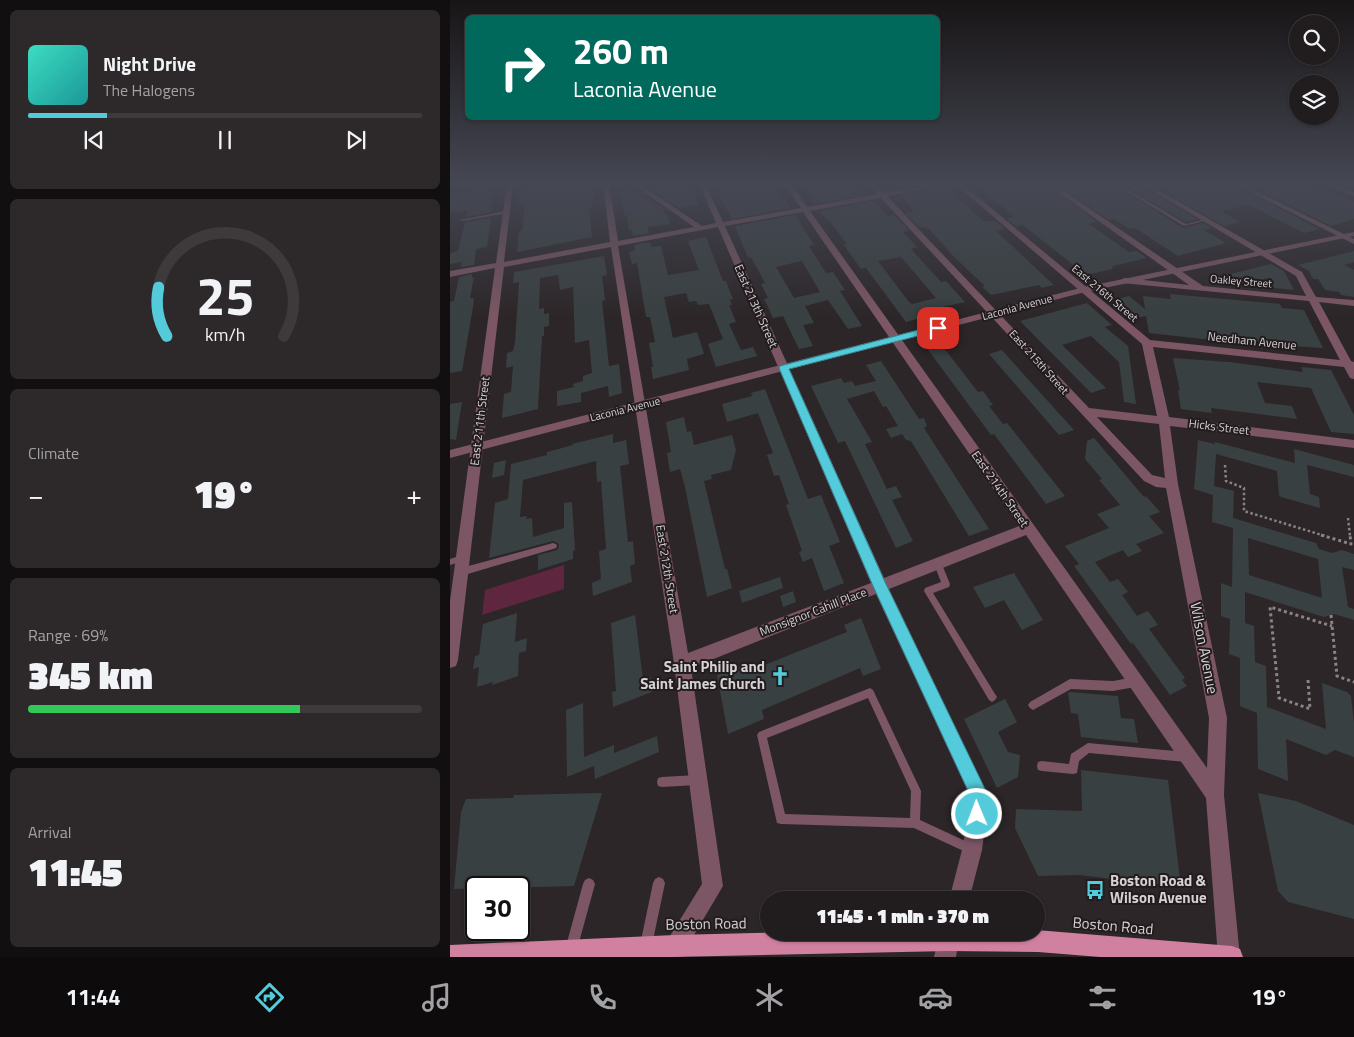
<!DOCTYPE html>
<meta charset="utf-8">
<style>
:root{--surface:#211c1e;--page:#2d292b;--text:#f1f3f6;--muted:#a2a1a4;--line:#3e3a3c;--accent:#53cbda}
body{margin:0;font-family:"Titillium Web",sans-serif;background:var(--page);color:var(--text);height:100vh;display:flex;flex-direction:column;font-size:19px;white-space:nowrap}
*{box-sizing:border-box;margin:0}
p{font-size:16px;color:var(--muted)}
.icon{flex:none;width:28px;height:28px;fill:none;stroke:currentColor;stroke-width:2;stroke-linecap:round;stroke-linejoin:round}
.map{position:relative;flex:1;overflow:hidden}
.drawer{display:flex;flex-direction:column;gap:10px;padding:10px;background:#120f10;width:450px}
.drawer>*{flex:none}
.top-card{position:absolute;left:15px;top:15px;width:475px;height:105px;border-radius:8px;box-shadow:0 1px 4px #0004,0 0 0 1px var(--line);background:#00695c;color:#fff;overflow:hidden}
.controls{position:absolute;left:839px;top:15px;display:grid;gap:10px}
.controls a{display:grid;place-items:center;width:50px;height:50px;border-radius:50%;background:var(--surface);box-shadow:0 1px 4px #0004,0 0 0 1px var(--line);font-size:25px}
.speed{position:absolute;left:15px;top:876px;display:flex;gap:10px;font-size:25px;font-weight:700;text-align:center}
.speed>*{display:grid;place-content:center;width:65px;height:65px;border-radius:50%;background:var(--surface);box-shadow:0 1px 4px #0004,0 0 0 1px var(--line);line-height:1}
.speed .limit{border:2px solid #111;border-radius:8px;background:#fff;color:#111}
.pin{position:absolute;display:grid;place-items:center;width:42px;height:42px;color:#fff;margin:-21px;border-radius:10px;box-shadow:0 2px 8px #0006}
.me{position:absolute;width:55px;margin:-28px;rotate:359deg;stroke-linejoin:round;filter:drop-shadow(0 0 4px #0008)}
.turn{display:flex;align-items:center;gap:18px;height:105px;padding:0 25px;font-size:22px}
.turn .icon{width:65px;height:65px;stroke-width:2.5}
.turn b{display:block;font-size:35px;line-height:42px}
.big{font-size:38px;font-weight:800;line-height:1.1}
.drawer .widget{flex:1;display:flex;flex-direction:column;justify-content:center;gap:8px;min-width:0;padding:0 18px;border-radius:8px;background:var(--page)}
.drawer .dial{align-items:center;gap:0}
.dial svg{height:130px;overflow:visible;fill:none;stroke:var(--line);stroke-width:7;stroke-linecap:round;text-anchor:middle}
.dial text{fill:var(--text);stroke:none}
.song{display:flex;align-items:center;gap:15px}
.cover{width:60px;height:60px;border-radius:8px;background:linear-gradient(135deg,hsl(170 70% 55%),hsl(180 70% 35%))}
.played{height:5px;border-radius:2px;background:linear-gradient(90deg,var(--accent) 20%,var(--line) 20%)}
.keys{display:flex;justify-content:space-around;direction:ltr}
.heat{display:flex;justify-content:space-between;align-items:center;font-size:28px;direction:ltr}
.charge{height:8px;border-radius:4px;background:linear-gradient(90deg,#34c759 69%,var(--line) 0)}
.trip{position:absolute;left:310px;top:891px;width:285px;height:50px;border-radius:25px;background:var(--surface);box-shadow:0 1px 4px #0004,0 0 0 1px var(--line);font-weight:800;line-height:50px;text-align:center}
.tabs{display:flex;height:80px;justify-content:space-around;align-items:center;background:#0d0b0c;color:var(--muted)}
.tabs .icon{width:35px;height:35px}
.tabs .on{color:var(--accent)}
.tabs b{font-size:22px;color:var(--text)}
main{display:flex;flex:1;min-height:0}
.map>svg:first-child{display:block}
.green{fill:#5f273f}
.building{fill:#394041;fill-rule:evenodd}
.lines{fill:none;stroke-linecap:round;stroke-linejoin:round}
.path-far1{stroke:#888385;stroke-width:2.5;stroke-dasharray:2.5 2.5;stroke-linecap:butt}
.path{stroke:#888385;stroke-width:3;stroke-dasharray:3 3;stroke-linecap:butt}
.service{fill:#7c5664;fill-rule:evenodd}
.minor{fill:#7c5664;fill-rule:evenodd}
.tertiary{fill:#7c5664;fill-rule:evenodd}
.primary{fill:#d081a0;fill-rule:evenodd}
.route{fill:#53cbda;stroke:#36848e}
.labels{text-anchor:middle;stroke-width:4;stroke-linejoin:round;paint-order:stroke}
.far-street-label{font-size:11px;fill:#d6d1d3;stroke:#221c1e}
.street-label{font-size:12px;fill:#d6d1d3;stroke:#221c1e}
.near-street-label{font-size:15px;fill:#d6d1d3;stroke:#221c1e}
.near-poi-label{font-size:15px;font-weight:bold;fill:#d6d1d3;stroke:#221c1e;text-anchor:end}
</style>
<main>
<section class="drawer">
<div class="widget">
<div class="song"><i class="cover"></i><div><b>Night Drive</b><p>The Halogens</p></div></div>
<div class="played"></div>
<div class="keys"><svg class="icon" aria-label="previous" viewBox="0 0 24 24"><path d="M18 5L8 12l10 7zM5 5v14"/></svg><svg class="icon" aria-label="pause" viewBox="0 0 24 24"><path d="M8 5v14M16 5v14"/></svg><svg class="icon" aria-label="next" viewBox="0 0 24 24"><path d="M6 5l10 7-10 7zM19 5v14"/></svg></div>
</div>
<div class="widget dial"><svg viewBox="0 0 100 80">
<path d="M14 69A42 42 0 1 1 86 69"/>
<path d="M14 69A42 42 0 0 1 9 39" stroke="#53cbda"/>
<text x="50" y="56" font-size="32" font-weight="700">25</text>
<text x="50" y="72" font-size="11">km/h</text>
</svg></div>
<div class="widget"><p>Climate</p>
<div class="heat"><a>−</a><b class="big">19°</b><a>+</a></div>
</div>
<div class="widget"><p>Range · 69%</p><b class="big">345 km</b><div class="charge"></div></div>
<div class="widget"><p>Arrival</p><b class="big">11:45</b></div>
</section>
<div class="map">
<svg width="904" height="957" viewBox="0 0 904 957">
<rect width="100%" height="100%" fill="#2c2628"/>
<path class="green" d="M114,565V589L32,615L35,590Z"/>
<path class="building" d="M29,183H44L41,212L16,217L18,210L0,213V193L24,190L25,185Z
M88,183V186L109,183H142L144,199L142,202V208L139,209L142,237L67,252L69,231L72,230L75,203L68,204L70,186Z
M198,183H240L249,205L229,208L200,189Z
M262,183H324L340,208L282,219Z
M351,183H406L416,194L364,204Z
M439,183H480L445,189Z
M546,183H576L582,187L594,184L647,222L639,224L679,252L687,251L697,258L663,266L662,269L636,275L573,225L566,226L557,219L564,217L561,214L527,186Z
M605,183H677L667,187L733,228L753,223L762,228L754,230L776,243L728,256L685,228L680,229L664,219L659,220Z
M699,183H780L869,229L854,233L799,205L771,211L790,222L774,226Z
M794,183H862L904,202V219L881,226Z
M503,185L507,188L508,194L505,195L510,199H508L534,221H545L555,229L546,231L604,285L592,288L589,285L541,295L532,287L535,286L504,257L481,231L475,227L470,228L455,213L464,211L451,195Z
M689,185L747,219L736,222L679,188Z
M181,189L206,207L204,202L217,210L211,211L218,216L220,224L198,227L199,233L183,236L182,230H179L177,216H175L170,191Z
M423,201L438,216L444,215L459,230L453,232L467,247L461,249L491,282L496,281L515,302L469,312L474,317L456,322L416,268L411,269L393,244H397L379,220H376L370,211ZM451,257L464,272L486,298L462,304L459,302L428,261Z
M345,215L364,245L359,246L376,273L383,272L395,290L390,291L412,326L398,329L378,300L355,306L364,323L353,325L363,346L349,349L333,316L323,318L314,299L318,298L311,284L315,283L301,257L298,258L285,226ZM352,261L370,292L344,298L326,267Z
M41,218L37,247L26,249L24,265L11,267L12,262L0,264V253L8,251L15,222Z
M256,237L273,281H276L283,299L280,300L282,305H279L286,322L279,324L291,350L303,347L307,356L266,367L258,344L273,339L259,304L248,305L246,301L239,302L236,293L214,297L223,338L247,332L254,354L237,359L239,370L203,379L201,367H203L199,343L205,342L200,317H196L187,263L182,264L179,252L185,250L184,245L193,243H201V247L211,246L218,275L249,270L238,241Z
M904,251V262L894,265L904,270V297L891,295L889,292L875,290L868,279H863L859,271L848,265Z
M154,256L157,275L152,276L155,300L152,301L159,366L169,364L172,393L159,397L158,386L131,393V402L107,406V391L124,387L123,384L133,381V376L142,373L139,340L125,343L123,287L110,290L108,275L90,278L89,309L94,308V314L99,313V326L94,327V336H92L88,409L52,418L54,394L61,392L63,366L56,368L57,353L63,351L65,342L69,282L63,283L64,272Z
M821,264L834,271L844,290L824,288L819,278L786,285L772,276Z
M22,274V278L24,277L20,298H24L23,307L12,371L0,373V302L4,301L9,277Z
M720,294L830,304L832,308L854,310L873,348L842,346L843,349L831,347L829,344L791,340H788L789,343L699,333L696,316L687,318L664,300L679,296L695,309L693,296L721,299Z
M637,303L662,325L655,327L678,346L686,404L674,402L669,362L641,336L612,345L656,388L641,393L570,321Z
M490,343L528,392L533,391L543,405L539,406L553,424L557,423L615,496L596,504L544,434L541,435L476,347Z
M552,350L576,377L624,430L609,435L539,354Z
M723,358L779,362L853,372L851,367L881,370L904,415V434L881,432L861,388L807,382L815,403L842,406L847,419L761,408L762,413L731,409L728,390L730,391Z
M431,361L469,419L474,418L477,426L474,428L539,529L519,536L461,441L456,440L452,434L441,438L436,429L448,426L436,406L433,407L424,391L397,399L422,442L415,444L437,489L446,486L452,497L442,500L463,541L446,548L395,441L388,443L361,386L391,378L394,383L402,381L405,386L426,381L416,365Z
M315,389L358,499L371,495L390,542L379,546L394,583L374,591L362,558L353,562L349,552L352,551L336,505L339,504L329,475L324,476L317,455L323,453L308,413L277,422L272,404L302,396L301,393Z
M12,402L6,440L0,439V404Z
M234,417L237,432L241,431L244,445L282,435L286,450L281,470L261,475L262,479L254,481L275,569H277L282,588L257,597L235,487L230,469L220,472L217,453L221,452L216,422Z
M163,434V443L176,440L179,464L170,466L178,542L183,541L185,564L180,566L182,582L143,596L142,583L151,579L149,551L156,549L151,481L147,482L146,461L73,480L70,517L77,516L76,519L82,518L83,537L114,528V503L122,502L125,550L123,551V559L88,570V555L107,550L109,547L108,543L103,541L39,558L45,503L58,499L61,464L97,455V452L123,445L122,444Z
M644,438L694,497L696,496L710,512L699,516L714,533L686,544L692,551L678,557L673,550L645,562L660,582L668,579L678,592L672,595L687,616L698,611L708,625L699,629L735,678L732,680L737,686L720,695L683,643L681,644L624,566L629,564L615,546L659,528L647,514L670,505L649,480L652,479L635,459L637,441Z
M748,440L765,444V442L845,463L844,449L904,465V477L857,465L860,494L869,497L870,508L831,497L829,495L827,471L766,454L764,486L784,491L783,518L866,543L869,549L882,553L892,550L904,554V570L892,567L898,607L904,609V620L884,614L874,617L795,592V623L804,626L805,662L816,666L817,707L876,729L872,683L897,692L901,696L904,724V757L885,750L876,755L836,739L838,781L808,769L807,713L790,706V658L779,654L780,619L771,616V583L782,587L783,528L762,522L763,495L744,489ZM798,538L868,559L872,598L799,575Z
M56,460L54,475L42,478L44,463Z
M564,573L593,620L572,630L554,600L535,608L523,587Z
M330,577L333,588L292,603L289,591Z
M343,591L346,602L333,607L330,596Z
M67,613L65,642L77,638L76,651L69,653L68,676L42,685L43,682L27,687L29,667L23,669L25,656L29,655L33,624Z
M185,615L193,680L201,677L202,692L163,707L162,692L166,691L161,623Z
M411,618L431,669L413,676L410,668L312,710L314,719L278,734L267,675L300,662L302,670L397,632L394,625Z
M620,692L668,696L671,718L684,719L688,743L631,737L628,714L621,713L618,693Z
M555,699L567,722L548,732L558,752L570,755L568,777L547,788L514,719Z
M133,703L134,757L164,745V753L207,736L209,752L145,779L144,766L117,777L116,710Z
M631,770L718,780L731,887L629,875L588,876L565,828L566,809L632,811Z
M152,793L124,886L4,889L11,812L16,799L63,798L64,795Z
M808,793L846,801L904,825V919L838,902L828,891Z"/>
<g class="lines">
<path class="path-far1" d="M775,465L776,481L794,488V511L875,536
M898,518L900,536"/>
<path class="path" d="M871,535L901,544L900,535
M881,615L887,676L904,682
M858,680L860,709L829,698L820,607L882,626"/>
<path class="service" d="M683,183H689L674,187L736,224L756,219L758,220L734,226L669,187Z
M898,183H904V185L899,184Z
M56,211L58,212L57,213L12,221L10,220Z
M103,543L106,544L107,546L106,548L103,549L11,576L8,574L7,572L8,570L11,568Z
M13,555L16,556L17,558L16,560L0,565V559Z
M488,561L491,562L500,584L499,587L483,593L545,694L547,697L545,700L542,702L539,700L474,591L475,588L491,582L484,564L485,562Z
M685,677L688,679L690,682L688,685L685,687L663,691L621,689L583,710L580,708L578,705L580,702L620,679L663,681Z
M420,688L423,690L471,791L470,820L524,845L525,849L524,853L520,854L464,828L331,824L327,823L307,735L309,732ZM418,698L461,791L460,818L335,814L317,738Z
M638,743L736,752L739,754L741,757L739,760L736,762L639,753L629,761L627,773L623,774L592,771L588,770L587,766L588,762L592,761L619,764L621,754Z
M247,775L251,776L252,780L251,784L247,785L212,787L208,786L207,782L208,778L212,777Z
M209,877L213,879L215,883L202,945L200,949L196,951L192,949L190,945L203,883L205,879Z
M139,878L143,880L145,884L128,946L126,950L122,952L118,950L116,946L133,884L135,880Z"/>
<path class="minor" d="M57,183H63L54,262L160,242L153,183H159L168,241L244,227L181,183H188L252,226L266,223L249,183H255L273,222L351,208L334,183H340L357,207L427,194L418,183H425L434,193L489,183H502L499,185L437,196L639,408L707,416L692,344L504,183H511L700,340L890,360L859,301L672,283V279L675,278L739,285L595,183H602L753,286L856,296L846,276L689,183H696L852,272L866,297L904,300V306L869,302L901,361L904,362V379L900,378L894,367L703,347L719,417L904,440V448L720,426L728,484L777,718L774,795L790,957H768L756,798L576,535L439,589L539,797L532,850L519,900H499L512,850L521,798L426,594L241,668L273,886L231,957H207L252,884L224,663L161,247L54,267L8,660L6,666L0,668V601L45,268L0,277V271L46,263ZM431,198L694,481L706,487L716,488L759,718L757,768L360,211ZM353,212L569,526L434,578L275,226ZM268,227L421,583L238,653L168,246ZM647,417L709,424L715,478L702,475Z
M782,183H790L904,239V244Z
M875,183H883L904,192V196Z
M490,932H510L506,957H484Z"/>
<path class="tertiary" d="M904,232V236L635,292L0,458V450L634,287Z"/>
<path class="primary" d="M586,930L782,946L790,949L793,957H650L588,952L499,951L222,957H0V945L225,935L347,932H586Z"/>
</g>
<linearGradient id="sky" x2="0" y2="1"><stop stop-color="#181516"/><stop offset="0.58" stop-color="#454753"/><stop offset="1" stop-color="#454753" stop-opacity="0"/></linearGradient>
<rect width="904" height="317" fill="url(#sky)"/>
<path class="route" d="M488,325L492,328L491,330L339,369L435,582L536,791C540,800 537,811 534,821L527,823L521,821L519,814L521,797L423,586L329,368L330,366Z"/>
<defs>
<g id="church-bare" transform="scale(1.5)"><path d="M-1.2-6h2.4v3.5h3.3v2.4h-3.3V6h-2.4V-.1h-3.3v-2.4h3.3Z" fill="#53cbda" stroke="#221c1e" stroke-width="2.5" paint-order="stroke"/></g>
<g id="bus-bare" transform="scale(1.5)"><path d="M-5-6H5V4H4V6H2V4H-2V6H-4V4H-5ZM-3.5-4V0h7V-4ZM-3.5 1.2v1.5H-2V1.2ZM2 1.2v1.5H3.5V1.2Z" fill="#53cbda" stroke="#221c1e" stroke-width="2.5" paint-order="stroke"/></g>
</defs>
<g fill-rule="evenodd">
<use href="#church-bare" x="330" y="676"/>
<use href="#bus-bare" x="645" y="890"/>
</g>
<g class="labels">
<g class="far-street-label">
<text transform="translate(791 281) rotate(5)" y="4">Oakley Street</text>
<text transform="translate(655 293) rotate(40)" y="4">East 216th Street</text>
<text transform="translate(567 307) rotate(-15)" y="4">Laconia Avenue</text>
<text transform="translate(589 362) rotate(48)" y="4">East 215th Street</text>
<text transform="translate(175 409) rotate(-14)" y="4">Laconia Avenue</text>
</g>
<g class="street-label">
<text transform="translate(306 306) rotate(66)" y="4">East 213th Street</text>
<text transform="translate(802 341) rotate(6)" y="4">Needham Avenue</text>
<text transform="translate(30 421) rotate(-83)" y="4">East 211th Street</text>
<text transform="translate(769 427) rotate(7)" y="4">Hicks Street</text>
<text transform="translate(550 489) rotate(55)" y="4">East 214th Street</text>
<text transform="translate(217 569) rotate(81)" y="4">East 212th Street</text>
<text transform="translate(363 612) rotate(-21)" y="4">Monsignor Cahill Place</text>
</g>
<g class="near-street-label">
<text transform="translate(754 648) rotate(79)" y="5">Wilson Avenue</text>
<text transform="translate(256 924) rotate(-1)" y="5">Boston Road</text>
<text transform="translate(663 926) rotate(5)" y="5">Boston Road</text>
</g>
<g class="near-poi-label">
<text x="315" y="672">Saint Philip and<tspan x="315" dy="17">Saint James Church</tspan></text>
<text x="660" y="886" text-anchor="start">Boston Road &amp;<tspan x="660" dy="17">Wilson Avenue</tspan></text>
</g>
</g>
</svg>
<div class="controls">
<a><svg class="icon" aria-label="search" viewBox="0 0 24 24"><circle cx="10" cy="10" r="6"/><path d="M15 15l6 6"/></svg></a>
<a><svg class="icon" aria-label="layers" viewBox="0 0 24 24"><path d="M12 4l9 5-9 5-9-5zM3 14l9 5 9-5"/></svg></a>
</div>
<div class="speed"><div class="limit">30</div></div>
<div class="pin" style="left:488px;top:328px;background:#d93025"><svg class="icon" aria-label="arrive" viewBox="0 0 24 24"><path d="M6 21V4h12l-3 4 3 4H6"/></svg></div>
<svg class="me" style="left:527px;top:814px" viewBox="-20 -20 40 40"><circle r="17" fill="#53cbda" stroke="#fff" stroke-width="3"/><path d="M0-11L8 9 0 5-8 9z" fill="#fff"/></svg>
<div class="trip">11:45 · 1 min · 370 m</div>
<div class="top-card">
<div class="turn"><svg class="icon" aria-label="right" viewBox="0 0 24 24"><path d="M7 20v-9h11M14 6l5 5-5 5"/></svg><div><b>260 m</b>Laconia Avenue</div></div>
</div>
</div>
</main>
<nav class="tabs">
<b>11:44</b>
<svg class="icon on" aria-label="directions" viewBox="0 0 24 24"><path d="M12 3l9 9-9 9-9-9zM9 14v-3h6M13 9l2 2-2 2"/></svg>
<svg class="icon" aria-label="music" viewBox="0 0 24 24"><path d="M9 18V5l10-2v13"/><circle cx="6" cy="18" r="3"/><circle cx="16" cy="16" r="3"/></svg>
<svg class="icon" aria-label="phone" viewBox="0 0 24 24"><path d="M5 4h4l2 5-3 2q2 4 5 5l2-3 5 2v4C11 20 4 13 5 4z"/></svg>
<svg class="icon" aria-label="climate" viewBox="0 0 24 24"><path d="M12 3v18M4 7l16 10M4 17L20 7"/></svg>
<svg class="icon" aria-label="car" viewBox="0 0 24 24"><path d="M5 17H2v-5l4-1 3-4h7l3 4 3 1v5h-3M9 17h6M6 11h13"/><circle cx="7" cy="17" r="2"/><circle cx="17" cy="17" r="2"/></svg>
<svg class="icon" aria-label="filters" viewBox="0 0 24 24"><path d="M4 7h16M4 17h16"/><circle cx="9" cy="7" r="2"/><circle cx="15" cy="17" r="2"/></svg>
<b>19°</b>
</nav>
